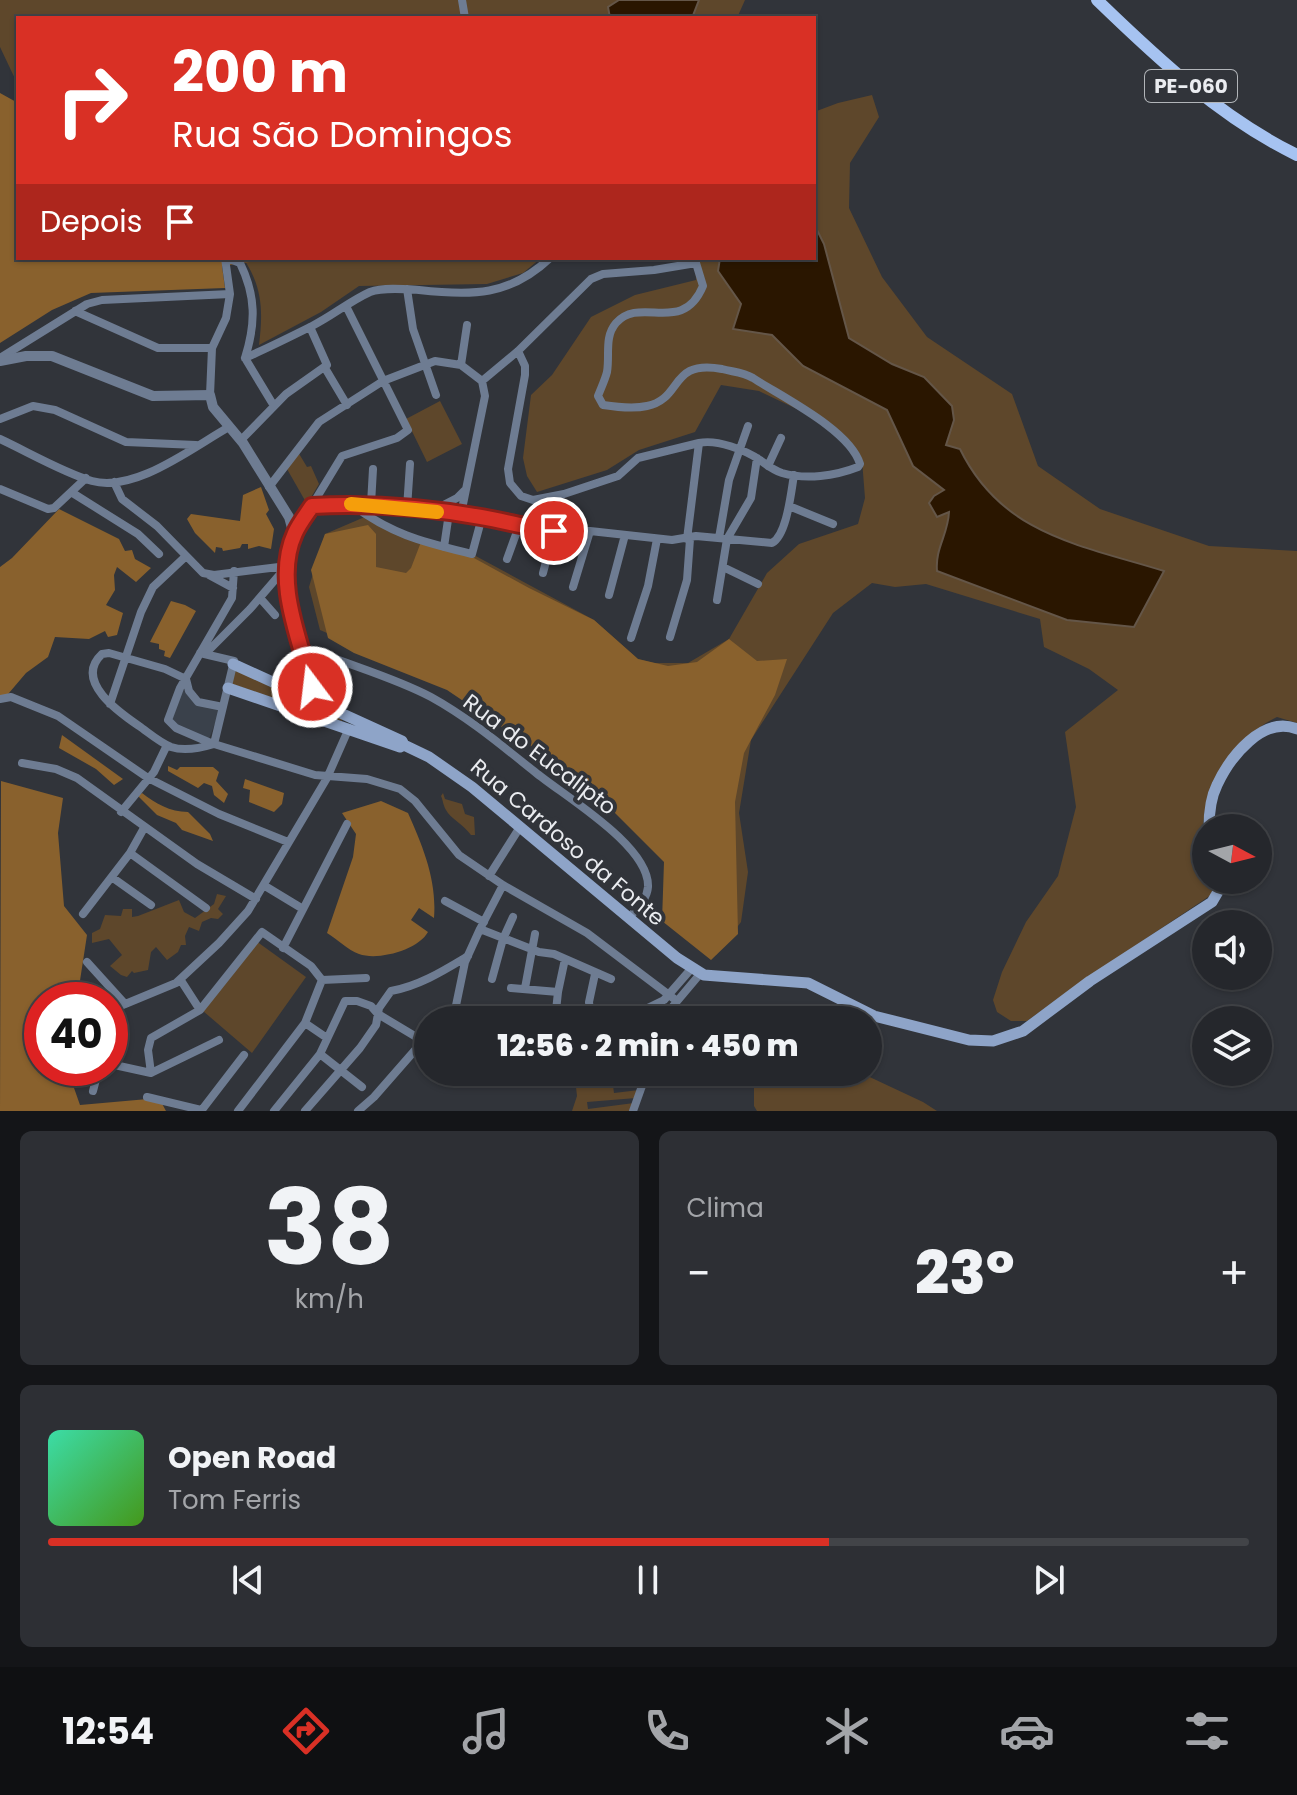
<!DOCTYPE html>
<html lang="pt">
<meta charset="utf-8">
<style>
:root{--surface:#25272c;--page:#2d2f34;--text:#f1f3f6;--muted:#a3a5a9;--line:#424448;--accent:#d93025}
body{margin:0;font-family:Poppins,sans-serif;background:var(--page);color:var(--text);height:100vh;display:flex;flex-direction:column;font-size:30px;white-space:nowrap}
*{box-sizing:border-box;margin:0}
p{font-size:26px;color:var(--muted)}
.icon{flex:none;width:44px;height:44px;fill:none;stroke:currentColor;stroke-width:2;stroke-linecap:round;stroke-linejoin:round}
.map{position:relative;height:1111px;overflow:hidden}
.panel{display:flex;flex-direction:column;gap:20px;padding:20px;background:#141518;flex:1}
.panel>*{flex:none}
.banner{position:absolute;left:16px;top:16px;width:800px;height:244px;border-radius:0px;box-shadow:0 2px 6px #0004,0 0 0 2px var(--line);background:#d93025;color:#fff;overflow:hidden}
.needle{width:52px;rotate:97deg}
.controls{position:absolute;left:1192px;top:814px;display:grid;gap:16px}
.controls a{display:grid;place-items:center;width:80px;height:80px;border-radius:50%;background:var(--surface);box-shadow:0 2px 6px #0004,0 0 0 2px var(--line);font-size:40px}
.speed{position:absolute;left:24px;top:982px;display:flex;gap:16px;font-size:40px;font-weight:700;text-align:center}
.speed>*{display:grid;place-content:center;width:104px;height:104px;border-radius:50%;background:var(--surface);box-shadow:0 2px 6px #0004,0 0 0 2px var(--line);line-height:1}
.speed .limit{border:12px solid #d22;background:#fff;color:#111}
.pin{position:absolute;display:grid;place-items:center;width:68px;height:68px;color:#fff;margin:-34px;border:4px solid #fff;border-radius:50%;box-shadow:0 2px 8px #0007}
.me{position:absolute;width:88px;margin:-44px;rotate:345deg;stroke-linejoin:round;filter:drop-shadow(0 0 6px #0008)}
.turn{display:flex;align-items:center;gap:28px;height:168px;padding:0 24px;font-size:36px}
.turn .icon{width:104px;height:104px;stroke-width:2.5}
.turn b{display:block;font-size:56px;line-height:68px}
.then{display:flex;align-items:center;height:76px;padding:0 24px;background:#0003;gap:16px;font-size:30px}
.big{font-size:60px;font-weight:800;line-height:1.1}
.panel .card{flex:1;display:flex;flex-direction:column;justify-content:center;gap:12px;min-width:0;padding:0 28px;border-radius:12px;background:var(--page)}
.panel .dial{align-items:center;gap:0}
.dial b{font-size:104px;line-height:1}
.song{display:flex;align-items:center;gap:24px}
.cover{width:96px;height:96px;border-radius:12px;background:linear-gradient(135deg,hsl(160 70% 55%),hsl(100 70% 35%))}
.played{height:8px;border-radius:4px;background:linear-gradient(90deg,var(--accent) 65%,var(--line) 65%)}
.keys{display:flex;justify-content:space-around;direction:ltr}
.heat{display:flex;justify-content:space-between;align-items:center;font-size:44px;direction:ltr}
.panel .tiles{flex:1;display:grid;gap:20px;grid-template-columns:1fr 1fr}
.card:last-child{grid-column:span 2}
.trip{position:absolute;left:414px;top:1006px;width:468px;height:80px;border-radius:40px;background:var(--surface);box-shadow:0 2px 6px #0004,0 0 0 2px var(--line);font-weight:800;line-height:80px;text-align:center}
.tabs{display:flex;height:128px;justify-content:space-around;align-items:center;background:#0f1012;color:var(--muted)}
.tabs .icon{width:56px;height:56px}
.tabs .active{color:var(--accent)}
.tabs b{font-size:36px;color:var(--text)}
.map>svg:first-child{display:block}
.built{fill:#3a414b}
.green{fill:#5e472b}
.forest{fill:#89612d}
.water{fill:#2a1600;stroke:#645648;stroke-width:2}
.lines{fill:none;stroke-linecap:round;stroke-linejoin:round}
.minor{stroke:#6e7c92;stroke-width:8}
.tertiary{stroke:#6e7c92;stroke-width:10}
.secondary{stroke:#8ea4c8;stroke-width:11}
.primary{stroke:#a6c3f1;stroke-width:12}
.route-casing{stroke:#8d1f18;stroke-width:20}
.route{stroke:#d93025;stroke-width:14}
.slow{stroke:#f59e0b;stroke-width:14}
.labels{text-anchor:middle;stroke-width:8;stroke-linejoin:round;paint-order:stroke}
.shield{fill:#31343a;stroke:#b2b5b9;stroke-width:2}
.shield-label{font-size:20px;font-weight:bold;fill:#eaecf0}
.street-label{font-size:22px;fill:#eaecf0;stroke:#31343a}
</style>
<div class="map">
<svg width="1297" height="1111" viewBox="0 0 1297 1111">
<rect width="100%" height="100%" fill="#31343a"/>
<path class="built" d="M184,689L196,704L220,710L209,739L176,727L170,715Z"/>
<path class="green" d="M0,0H745L737,18H18V85L0,47Z
M872,95L879,117L850,163L849,208L882,277L927,337L1012,394L1038,466L1100,509L1209,546L1297,551V723L1277,717C1236,737 1203,784 1203,831C1203,847 1206,864 1206,880L1215,881L1211,895L1075,986L1027,1021H1011L997,1012L993,1000L1002,972L1026,922L1058,876L1076,807L1065,732L1118,690L1089,669L1044,647L1040,619L926,584L895,587L872,583L833,613L751,740L739,813L748,872L741,922L716,955L675,903L660,836L439,681L320,630L309,587L325,534L367,516L403,535L472,554L594,620L638,659L654,663H688L729,639L767,573L799,544L858,524L865,498L862,460L820,420L759,391L721,385L695,432L639,450L607,470L537,492L527,476L523,458L531,395L552,375L591,317L635,295L696,280L695,258H814V112L838,103Z
M243,258H541L523,273L487,284L359,286L321,312L259,345C263,312 263,287 243,258Z
M440,401L462,444L427,462L406,419Z
M298,452L307,467L311,466L319,484L307,504L283,462Z
M235,670L342,719V721L232,684Z
M443,793L445,799L462,804L465,814L474,817L475,835H471C464,825 450,818 446,810C443,805 443,800 441,796Z
M217,894L226,896L218,909L223,914L218,919L211,918L202,922L199,931L189,927L185,936L186,945H181L178,952L167,960L156,947L151,952L148,970L134,973L132,971L127,977L121,975L110,966L122,955L109,939L92,943V933L100,929L105,915L121,916L123,909H132V917L138,916L179,900L184,912L195,918L214,904Z
M256,941L306,977L252,1053L203,1011Z
M592,1072H635L612,1078L614,1093L639,1090L636,1098L587,1102L588,1109L634,1103L632,1111H572L577,1096L575,1078Z
M754,1072H859L923,1102L937,1111H757L754,1106Z"/>
<path class="forest" d="M0,93L18,103V258H276L222,266L225,288L91,293L52,310L0,343Z
M261,487L269,510L266,514L274,529L271,549L259,546L248,549V544H242L240,548L223,551L222,548L216,547L215,553L195,533L187,519L191,514L240,521L243,495Z
M59,509L119,539L125,551L132,550L135,559L151,568L136,582L117,567L114,575L115,590L106,605L123,613L117,635L108,637L105,631L89,639L55,637L48,657L26,673L3,700L0,699V567L12,558Z
M368,525L376,534V567L406,573L411,568L421,542L463,552L529,588L594,620L638,659L668,666L697,662L729,639L757,661L787,659L775,695L744,753L735,802L738,934L711,960L662,921L664,862L585,783L447,690L354,653L328,638L311,570L325,534Z
M171,601L185,605L196,611L170,658L164,656L165,651L159,649V644L150,642Z
M62,735L123,779L114,785L96,769L59,748Z
M168,766L177,770L180,767H213L219,772L216,781L228,794L224,803L214,795L212,786L204,783L198,788L168,771Z
M245,779L284,793L282,804L274,812L249,802L250,790L243,788Z
M1,781L63,798L58,833L64,906L87,935L77,1000H42V1068H67L80,1105L159,1098L166,1111H0Z
M142,793C155,803 170,812 188,812L210,834L213,841L182,830L176,823L157,815L138,796Z
M381,801L408,813C423,847 437,880 434,918L419,908L411,920L428,932C418,950 378,961 359,954C348,950 337,939 327,933L353,857L356,834L342,813Z"/>
<path class="water" d="M619,0H699L692,18H610L608,7Z
M814,224L824,244L849,338L892,364L924,377L952,406L954,420L946,445L960,449C1002,535 1080,545 1164,571L1134,627L1067,620L937,571C935,548 948,535 949,512L937,517L929,503L934,496L944,490L913,466L887,410L803,366L772,335L733,329L741,304L718,271L720,258H814Z"/>
<g class="lines">
<path class="minor" d="M462,0L465,18
M227,258L240,263C256,296 256,323 245,358C268,348 290,337 312,326C332,316 350,301 370,292C383,287 405,289 419,290C472,296 510,296 550,258
M407,289L413,329L436,395
M75,311L158,348H212
M518,351L525,366V375L508,469L510,483L521,496L533,500L564,494L618,476L638,458L699,443
M0,358L87,304L102,300L230,294
M245,358L274,406
M461,365L467,325
M325,368L347,405
M482,381L518,351L591,279L603,274L654,270L696,263
M210,395L212,348L226,318L230,294L225,258
M0,419L33,406L55,410L126,442L196,445
M0,439C28,452 64,473 92,481C135,493 193,447 229,427
M241,440L286,394L327,365L310,327
M768,466L781,438
M114,482L122,499L157,526L203,573L214,575L287,566
M269,487L319,422L383,381L435,361L461,365L482,381L485,396L461,514
M0,489L48,509L54,508L86,478
M71,492L138,534L159,554
M351,504C392,535 424,542 472,554L482,517
M371,504L373,469
M312,506L371,504L482,517L519,526L554,531H590L672,540L696,536L772,543C787,535 791,492 794,475
M789,506L833,524
M407,508L410,464
M432,511L457,498L464,491
M294,535L342,456L397,438L408,430L346,306
M719,538L729,480L748,426
M687,539L699,443C717,439 745,450 760,460C767,465 773,470 782,473C806,480 835,476 858,467L860,464C850,430 782,397 753,378C743,372 733,372 722,369C669,359 683,399 647,406C634,409 616,407 603,405L598,396C601,388 605,380 607,372C610,355 604,337 616,323C641,295 682,336 703,286L696,263L691,258
M444,547L449,513
M507,559L519,526
M723,567L758,584
M543,573L554,531
M209,575L233,588
M573,587L590,531
M609,595L625,535
M260,598L275,615
M717,600L727,539L751,498L757,458
M670,637L687,580L690,539
M631,638L648,586L657,539
M200,653L234,661L214,744L315,775L367,779L400,789L415,801L459,855L503,885L587,933L677,1001
M205,654L250,609L287,566
M304,656L313,654L328,656C362,669 399,680 431,697C469,718 501,745 535,772C564,796 650,846 648,887C647,900 636,909 629,918
M0,699L11,697L58,716L148,778L219,814L288,842
M110,704L141,612L153,587L185,557
M213,744L176,728L168,720L180,688L232,598L234,571
M214,744C201,748 183,751 171,747C159,742 149,733 139,726C120,713 73,681 102,654L109,653L165,669L186,679L189,691L198,702L223,707
M22,763L56,769L77,778L197,864L256,899
M121,812L154,772L167,745
M130,853L206,908
M489,876L520,827
M113,878L151,905
M503,885L480,929L539,952L554,954L611,979
M265,886L303,909
M445,901L484,922
M83,914L130,853L144,828
M283,948L347,824
M87,962L125,1004
M180,979L200,1010
M492,979L503,939L513,917
M322,980L366,978
M511,988L558,992L555,1020
M525,988L535,934
M558,992L565,959
M453,1020L465,962L480,929
M591,1020L589,1002L595,974
M623,1020L664,1000L691,969
M666,1020L668,1012L700,974
M305,1023L327,1038
M110,1026L118,1007L176,983L219,943L248,911L327,778L349,728
M320,1054L362,1087
M110,1064L151,1073L219,1040
M151,1073L148,1050L151,1038L200,1010L262,932L311,966L322,980
M93,1091L99,1068
M147,1097L201,1110
M201,1111L244,1055
M238,1111L305,1023L322,980
M274,1111L320,1054L345,1001H357L371,1006L378,1014L423,1041
M305,1111L360,1048L376,1025L379,1008L391,991C419,986 443,971 468,956
M358,1111L374,1097L423,1041L427,1039
M633,1111L647,1072"/>
<path class="tertiary" d="M0,361L26,356H52L153,396L210,395L213,407L243,443L289,517L294,535L286,582L288,604L305,659L303,682L299,691L293,692
M307,668L314,691L327,706"/>
<path class="secondary" d="M228,688L400,747L404,745L402,741L233,664
M404,745L429,757L472,787L677,958L704,975L808,983L874,1016L969,1040L993,1041L1023,1031L1090,981L1212,902L1219,890L1220,880
M1209,828C1209,814 1211,797 1217,785C1230,757 1263,715 1297,729"/>
<path class="primary" d="M1097,0C1158,59 1221,118 1297,155"/>
</g>
<g class="lines">
<g class="route-casing">
<path id="route" d="M312,687C300,639 273,581 295,533C299,524 306,515 312,506C368,503 425,507 481,517C505,521 529,528 554,531"/>
</g>
<use href="#route" class="route"/>
<path class="slow" d="M351,504L437,512"/>
</g>
<g class="labels">
<rect class="shield" x="1145" y="70" width="92" height="32" rx="6"/>
<g class="shield-label">
<text x="1191" y="93">PE-060</text>
</g>
<g class="street-label">
<text transform="translate(540 754) rotate(37)" y="8">Rua do Eucalipto</text>
<text transform="translate(568 842) rotate(40)" y="8">Rua Cardoso da Fonte</text>
</g>
</g>
</svg>
<div class="controls">
<a><svg class="needle" viewBox="-14 -14 28 28"><path d="M0-13l5 13h-10z" fill="#e53935"/><path d="M0 13l5-13h-10z" fill="#a3a5a9"/></svg></a>
<a><svg class="icon" aria-label="sound" viewBox="0 0 24 24"><path d="M4 9h4l5-4v14l-5-4H4zM17 9q2 3 0 6"/></svg></a>
<a><svg class="icon" aria-label="layers" viewBox="0 0 24 24"><path d="M12 4l9 5-9 5-9-5zM3 14l9 5 9-5"/></svg></a>
</div>
<div class="speed"><div class="limit">40</div></div>
<div class="pin" style="left:554px;top:531px;background:#d93025"><svg class="icon" aria-label="arrive" viewBox="0 0 24 24"><path d="M6 21V4h12l-3 4 3 4H6"/></svg></div>
<svg class="me" style="left:312px;top:687px" viewBox="-20 -20 40 40"><circle r="17" fill="#d93025" stroke="#fff" stroke-width="3"/><path d="M0-11L8 9 0 5-8 9z" fill="#fff"/></svg>
<div class="trip">12:56 · 2 min · 450 m</div>
<div class="banner">
<div class="turn"><svg class="icon" aria-label="right" viewBox="0 0 24 24"><path d="M7 20v-9h11M14 6l5 5-5 5"/></svg><div><b>200 m</b>Rua São Domingos</div></div>
<div class="then">Depois<svg class="icon" aria-label="arrive" viewBox="0 0 24 24"><path d="M6 21V4h12l-3 4 3 4H6"/></svg></div>
</div>
</div>
<section class="panel">
<div class="tiles">
<div class="card dial"><b>38</b><p>km/h</p></div>
<div class="card"><p>Clima</p>
<div class="heat"><a>−</a><b class="big">23°</b><a>+</a></div>
</div>
<div class="card">
<div class="song"><i class="cover"></i><div><b>Open Road</b><p>Tom Ferris</p></div></div>
<div class="played"></div>
<div class="keys"><svg class="icon" aria-label="previous" viewBox="0 0 24 24"><path d="M18 5L8 12l10 7zM5 5v14"/></svg><svg class="icon" aria-label="pause" viewBox="0 0 24 24"><path d="M8 5v14M16 5v14"/></svg><svg class="icon" aria-label="next" viewBox="0 0 24 24"><path d="M6 5l10 7-10 7zM19 5v14"/></svg></div>
</div>
</div>
</section>
<nav class="tabs">
<b>12:54</b>
<svg class="icon active" aria-label="directions" viewBox="0 0 24 24"><path d="M12 3l9 9-9 9-9-9zM9 14v-3h6M13 9l2 2-2 2"/></svg>
<svg class="icon" aria-label="music" viewBox="0 0 24 24"><path d="M9 18V5l10-2v13"/><circle cx="6" cy="18" r="3"/><circle cx="16" cy="16" r="3"/></svg>
<svg class="icon" aria-label="phone" viewBox="0 0 24 24"><path d="M5 4h4l2 5-3 2q2 4 5 5l2-3 5 2v4C11 20 4 13 5 4z"/></svg>
<svg class="icon" aria-label="climate" viewBox="0 0 24 24"><path d="M12 3v18M4 7l16 10M4 17L20 7"/></svg>
<svg class="icon" aria-label="car" viewBox="0 0 24 24"><path d="M5 17H2v-5l4-1 3-4h7l3 4 3 1v5h-3M9 17h6M6 11h13"/><circle cx="7" cy="17" r="2"/><circle cx="17" cy="17" r="2"/></svg>
<svg class="icon" aria-label="filters" viewBox="0 0 24 24"><path d="M4 7h16M4 17h16"/><circle cx="9" cy="7" r="2"/><circle cx="15" cy="17" r="2"/></svg>
</nav>
